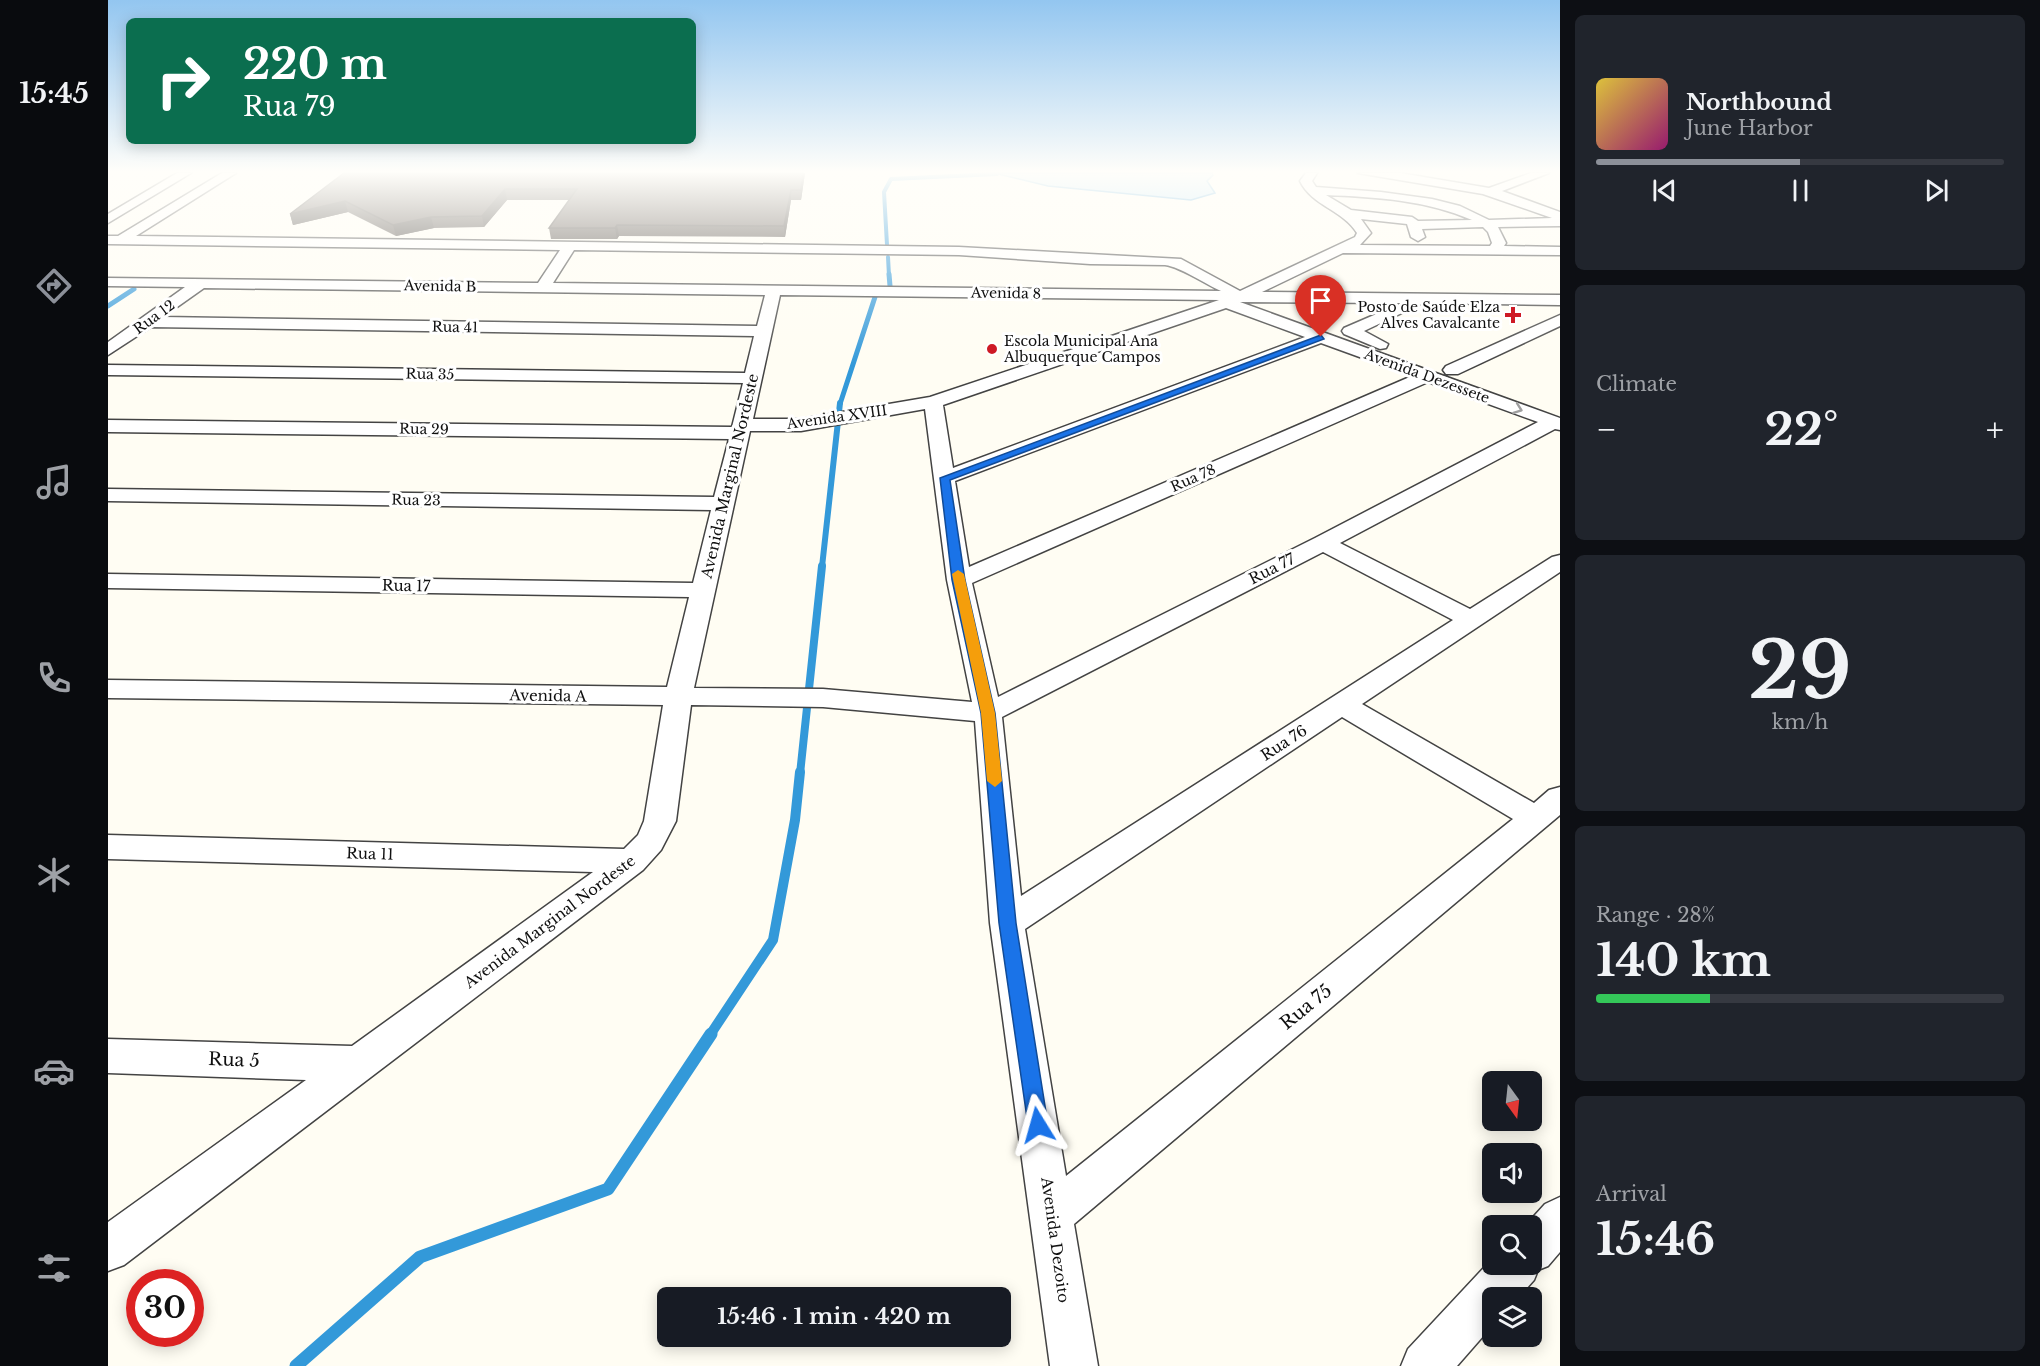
<!DOCTYPE html>
<meta charset="utf-8">
<style>
:root{--surface:#171b24;--page:#20242c;--text:#f1f3f6;--muted:#9ea1a6;--line:#363941;--accent:#8c9099}
body{margin:0;font-family:"Libre Baskerville",serif;background:var(--page);color:var(--text);height:100vh;display:flex;flex-direction:column;font-size:22px;white-space:nowrap}
*{box-sizing:border-box;margin:0}
p{font-size:20px;color:var(--muted)}
.icon{flex:none;width:33px;height:33px;fill:none;stroke:currentColor;stroke-width:2;stroke-linecap:round;stroke-linejoin:round}
.map{position:relative;flex:1;overflow:hidden}
.details{display:flex;flex-direction:column;gap:15px;padding:15px;background:#0d0f14;width:480px}
.details>*{flex:none}
.banner{position:absolute;left:18px;top:18px;width:570px;height:126px;border-radius:9px;box-shadow:0 3px 15px #0003;background:#0b6e4f;color:#fff;overflow:hidden}
.needle{width:39px;rotate:165deg}
.tools{position:absolute;left:1374px;top:1071px;display:grid;gap:12px}
.tools a{display:grid;place-items:center;width:60px;height:60px;border-radius:9px;background:var(--surface);box-shadow:0 3px 15px #0003;font-size:30px}
.speed{position:absolute;left:18px;top:1269px;display:flex;gap:12px;font-size:30px;font-weight:700;text-align:center}
.speed>*{display:grid;place-content:center;width:78px;height:78px;border-radius:50%;background:var(--surface);box-shadow:0 3px 15px #0003;line-height:1}
.speed .limit{border:9px solid #d22;background:#fff;color:#111}
.pin{position:absolute;display:grid;place-items:center;width:51px;height:51px;color:#fff;margin:-62px -26px;border-radius:50% 50% 50% 0;rotate:-45deg;box-shadow:0 0 6px #0007}
.pin .icon{rotate:45deg}
.me{position:absolute;width:66px;margin:-33px;rotate:352deg;stroke-linejoin:round;filter:drop-shadow(0 0 4px #0008)}
.turn{display:flex;align-items:center;gap:21px;height:126px;padding:0 18px;font-size:27px}
.turn .icon{width:78px;height:78px;stroke-width:2.5}
.turn b{display:block;font-size:42px;line-height:51px}
.big{font-size:45px;font-weight:700;line-height:1.1}
.details .widget{flex:1;display:flex;flex-direction:column;justify-content:center;gap:9px;min-width:0;padding:0 21px;border-radius:9px;background:var(--page)}
.details .dial{align-items:center;gap:0}
.dial b{font-size:78px;line-height:1}
.song{display:flex;align-items:center;gap:18px}
.cover{width:72px;height:72px;border-radius:9px;background:linear-gradient(135deg,hsl(50 70% 55%),hsl(320 70% 35%))}
.played{height:6px;border-radius:3px;background:linear-gradient(90deg,var(--accent) 50%,var(--line) 50%)}
.keys{display:flex;justify-content:space-around;direction:ltr}
.heat{display:flex;justify-content:space-between;align-items:center;font-size:33px;direction:ltr}
.charge{height:9px;border-radius:4px;background:linear-gradient(90deg,#34c759 28%,var(--line) 0)}
.trip{position:absolute;left:549px;top:1287px;width:354px;height:60px;border-radius:9px;background:var(--surface);box-shadow:0 3px 15px #0003;font-weight:700;line-height:60px;text-align:center}
main{display:flex;flex:1;min-height:0}
.tabs{display:flex;flex-direction:column;width:108px;justify-content:space-around;align-items:center;background:#090b0e;color:var(--muted)}
.tabs .icon{width:42px;height:42px}
.tabs .active{color:var(--accent)}
.tabs b{font-size:27px;color:var(--text)}
.map>svg:first-child{display:block}
.water{fill:#b3e1fb;stroke:#3399d9;stroke-width:1.5}
.lines{fill:none;stroke-linecap:round;stroke-linejoin:round}
.stream-far5{stroke:#3399d9;stroke-width:4}
.stream-far4{stroke:#3399d9;stroke-width:5}
.stream-far3{stroke:#3399d9;stroke-width:6}
.stream-far2{stroke:#3399d9;stroke-width:8}
.stream-far1{stroke:#3399d9;stroke-width:10}
.stream{stroke:#3399d9;stroke-width:13}
.minor-casing{stroke:#434343;stroke-width:3}
.minor{fill:#fff;fill-rule:evenodd}
.wall{fill:#4d4640}
.shaded-wall{fill:#3f3934}
.building{fill:#5a514b;stroke:#3f3934;stroke-width:1.5}
.oneway{stroke:#9f9f9f}
.route{fill:#1a73e8;stroke:#114b97;stroke-width:1.5}
.slow{fill:#f59e0b}
.poi-dot{fill:#ce1a25;stroke:#fff;stroke-width:2}
.labels{text-anchor:middle;stroke-width:6;stroke-linejoin:round;paint-order:stroke}
.far-street-label{font-size:14px;fill:#101010;stroke:#fff}
.far-poi-label{font-size:14px;fill:#101010;stroke:#fff;text-anchor:end}
.street-label{font-size:15px;fill:#101010;stroke:#fff}
.near-street-label{font-size:18px;fill:#101010;stroke:#fff}
</style>
<main>
<nav class="tabs">
<b>15:45</b>
<svg class="icon active" aria-label="directions" viewBox="0 0 24 24"><path d="M12 3l9 9-9 9-9-9zM9 14v-3h6M13 9l2 2-2 2"/></svg>
<svg class="icon" aria-label="music" viewBox="0 0 24 24"><path d="M9 18V5l10-2v13"/><circle cx="6" cy="18" r="3"/><circle cx="16" cy="16" r="3"/></svg>
<svg class="icon" aria-label="phone" viewBox="0 0 24 24"><path d="M5 4h4l2 5-3 2q2 4 5 5l2-3 5 2v4C11 20 4 13 5 4z"/></svg>
<svg class="icon" aria-label="climate" viewBox="0 0 24 24"><path d="M12 3v18M4 7l16 10M4 17L20 7"/></svg>
<svg class="icon" aria-label="car" viewBox="0 0 24 24"><path d="M5 17H2v-5l4-1 3-4h7l3 4 3 1v5h-3M9 17h6M6 11h13"/><circle cx="7" cy="17" r="2"/><circle cx="17" cy="17" r="2"/></svg>
<svg class="icon" aria-label="filters" viewBox="0 0 24 24"><path d="M4 7h16M4 17h16"/><circle cx="9" cy="7" r="2"/><circle cx="15" cy="17" r="2"/></svg>
</nav>
<div class="map">
<svg width="1452" height="1366" viewBox="0 0 1452 1366">
<rect width="100%" height="100%" fill="#fffdf3"/>
<path class="water" d="M886,173H1104L1105,175L1099,181L1107,193L1083,200L940,186Z"/>
<g class="lines">
<path class="stream-far5" d="M779,245L776,192L783,179L889,174
M780,257L781,276"/>
<path class="stream-far4" d="M781,274L782,286
M0,306L26,289
M732,404L767,297"/>
<path class="stream-far3" d="M714,567L732,403"/>
<path class="stream-far2" d="M692,774L714,566"/>
<path class="stream-far1" d="M602,1035L665,940L687,820L692,772"/>
<path class="stream" d="M188,1366L312,1257L500,1189L603,1034"/>
<g class="minor-casing">
<path id="minor" d="M69,173H83L0,223V214Z
M114,173H128L28,236L851,247L1073,259L1132,291L1247,237L1249,233C1235,210 1204,206 1192,181L1198,173H1209L1204,181L1208,187L1273,192L1324,199L1352,206L1381,220L1444,218L1375,194L1250,173H1292L1381,188L1423,173H1441L1394,191L1452,212V226L1390,227L1398,243L1396,246L1452,247V255L1235,253L1154,292L1452,295V305L1315,303L1256,331L1280,344L1278,348L1272,349L1236,334L1234,331L1236,328L1294,303L1132,302L1452,418V430L1447,429L1232,543L1362,609L1444,557L1452,555V572L1254,704L1426,803L1441,790L1452,787V815L966,1224L990,1366H942L882,923L867,721L715,707L583,705L568,821L553,850L535,870L16,1265L0,1271V1222L198,1080L0,1073V1039L244,1046L485,872L0,859V835L516,849L530,835L536,821L555,705L0,698V680L559,687L581,597L0,588V574L585,583L603,510L0,501V489L606,497L621,439L0,432V420L624,427L635,383L0,375V365L637,373L646,336L43,327L0,355V342L77,287L0,286V278L430,283L452,250L0,244V236H10ZM1218,195C1267,197 1318,200 1364,220L1310,221L1304,217L1243,210ZM1253,219L1299,224L1303,237L1310,241L1317,237L1314,229L1375,227L1380,232L1384,243L1382,246L1252,245L1263,233ZM466,250L851,255L982,264L1057,265C1073,267 1097,284 1113,291L445,283ZM96,288L657,295L649,326L55,317ZM672,295L1111,300L822,397L693,419H645ZM1118,308L1197,337L845,468L835,405ZM1213,343L1304,376L861,567L847,481ZM1320,382L1430,422L1207,538L890,697L864,583ZM817,409L839,580L864,702L715,689L586,688L642,431H693ZM1215,552L1345,620L913,896L894,717ZM1234,717L1405,819L958,1176L917,929Z
M1452,315V326L1350,374H1338L1335,370L1338,366Z
M1452,1197V1252L1440,1266L1430,1270L1426,1280L1410,1298H1384V1326L1349,1366H1293L1300,1349L1384,1259V1264H1424V1226H1417L1437,1204Z"/>
</g>
<use href="#minor" class="minor"/>
</g>
<path class="wall" d="M236,173H697L693,200H683L677,237L511,236L509,239H443L441,228L462,200H399L376,227L326,228L288,236L240,212L185,225L182,214Z"/>
<path class="shaded-wall" d="M695,173H697L693,200V190Z
M397,189L399,200L376,227L374,216Z
M683,190V200L677,237L676,226Z
M237,201L240,212L185,225L182,214Z
M323,217L326,228L288,236L285,225Z
M509,225L511,236L509,239L507,228Z"/>
<path class="building" d="M236,173H695L693,190H683L676,226L509,225L507,228H441L469,189H397L374,216L323,217L285,225L237,201L182,214Z"/>
<defs><path id="oneway-chevron" d="M-2-3.5L2.5 0L-2 3.5" fill="none" stroke-width="1.6" stroke-linecap="round" stroke-linejoin="round" transform="scale(1.5)"/></defs>
<use class="oneway" href="#oneway-chevron" transform="translate(1410 409) rotate(20)"/>
<linearGradient id="sky" x2="0" y2="1"><stop stop-color="#93c6f0"/><stop offset="0.47" stop-color="#fffefa"/><stop offset="1" stop-color="#fffefa" stop-opacity="0"/></linearGradient>
<rect width="1452" height="365" fill="url(#sky)"/>
<path class="route" d="M1213,335L1216,339L842,480L857,580L887,713L908,923L940,1125L937,1132L930,1135L923,1132L920,1125L891,923L873,713L844,580L832,478Z"/>
<path class="slow" d="M850,570L856,574L887,713L894,781L887,787L879,781L873,713L844,574Z"/>
<g class="poi-dot">
<path d="M1402 306h6v6h6v6h-6v6h-6v-6h-6v-6h6z"/>
<circle cx="884" cy="349" r="6"/>
</g>
<g class="labels">
<g class="far-street-label">
<text transform="translate(332 286) rotate(1)" y="5">Avenida B</text>
<text transform="translate(898 293) rotate(1)" y="5">Avenida 8</text>
<text transform="translate(46 317) rotate(-36)" y="5">Rua 12</text>
<text transform="translate(347 327) rotate(1)" y="5">Rua 41</text>
<text transform="translate(322 374) rotate(1)" y="5">Rua 35</text>
<text transform="translate(1319 376) rotate(20)" y="5">Avenida Dezessete</text>
<text transform="translate(729 417) rotate(-8)" y="5">Avenida XVIII</text>
<text transform="translate(316 429) rotate(1)" y="5">Rua 29</text>
<text transform="translate(1085 478) rotate(-24)" y="5">Rua 78</text>
<text transform="translate(308 500) rotate(1)" y="5">Rua 23</text>
</g>
<g class="far-poi-label">
<text x="1392" y="312">Posto de Saúde Elza<tspan x="1392" dy="16">Alves Cavalcante</tspan></text>
<text x="896" y="346" text-anchor="start">Escola Municipal Ana<tspan x="896" dy="16">Albuquerque Campos</tspan></text>
</g>
<g class="street-label">
<text transform="translate(622 476) rotate(-77)" y="5">Avenida Marginal Nordeste</text>
<text transform="translate(1164 569) rotate(-27)" y="5">Rua 77</text>
<text transform="translate(298 586) rotate(1)" y="5">Rua 17</text>
<text transform="translate(440 696) rotate(1)" y="5">Avenida A</text>
<text transform="translate(1176 743) rotate(-33)" y="5">Rua 76</text>
<text transform="translate(262 854) rotate(2)" y="5">Rua 11</text>
<text transform="translate(442 922) rotate(-37)" y="5">Avenida Marginal Nordeste</text>
<text transform="translate(947 1240) rotate(82)" y="5">Avenida Dezoito</text>
</g>
<g class="near-street-label">
<text transform="translate(1198 1007) rotate(-39)" y="6">Rua 75</text>
<text transform="translate(126 1060) rotate(2)" y="6">Rua 5</text>
</g>
</g>
</svg>
<div class="tools">
<a><svg class="needle" viewBox="-14 -14 28 28"><path d="M0-13l5 13h-10z" fill="#e53935"/><path d="M0 13l5-13h-10z" fill="#9ea1a6"/></svg></a>
<a><svg class="icon" aria-label="sound" viewBox="0 0 24 24"><path d="M4 9h4l5-4v14l-5-4H4zM17 9q2 3 0 6"/></svg></a>
<a><svg class="icon" aria-label="search" viewBox="0 0 24 24"><circle cx="10" cy="10" r="6"/><path d="M15 15l6 6"/></svg></a>
<a><svg class="icon" aria-label="layers" viewBox="0 0 24 24"><path d="M12 4l9 5-9 5-9-5zM3 14l9 5 9-5"/></svg></a>
</div>
<div class="speed"><div class="limit">30</div></div>
<div class="pin" style="left:1213px;top:337px;background:#d93025"><svg class="icon" aria-label="arrive" viewBox="0 0 24 24"><path d="M6 21V4h12l-3 4 3 4H6"/></svg></div>
<svg class="me" style="left:930px;top:1125px" viewBox="-20 -20 40 40"><path d="M0-17L14 15 0 8-14 15z" fill="#1a73e8" stroke="#fff" stroke-width="4"/></svg>
<div class="trip">15:46 · 1 min · 420 m</div>
<div class="banner">
<div class="turn"><svg class="icon" aria-label="right" viewBox="0 0 24 24"><path d="M7 20v-9h11M14 6l5 5-5 5"/></svg><div><b>220 m</b>Rua 79</div></div>
</div>
</div>
<section class="details">
<div class="widget">
<div class="song"><i class="cover"></i><div><b>Northbound</b><p>June Harbor</p></div></div>
<div class="played"></div>
<div class="keys"><svg class="icon" aria-label="previous" viewBox="0 0 24 24"><path d="M18 5L8 12l10 7zM5 5v14"/></svg><svg class="icon" aria-label="pause" viewBox="0 0 24 24"><path d="M8 5v14M16 5v14"/></svg><svg class="icon" aria-label="next" viewBox="0 0 24 24"><path d="M6 5l10 7-10 7zM19 5v14"/></svg></div>
</div>
<div class="widget"><p>Climate</p>
<div class="heat"><a>−</a><b class="big">22°</b><a>+</a></div>
</div>
<div class="widget dial"><b>29</b><p>km/h</p></div>
<div class="widget"><p>Range · 28%</p><b class="big">140 km</b><div class="charge"></div></div>
<div class="widget"><p>Arrival</p><b class="big">15:46</b></div>
</section>
</main>
